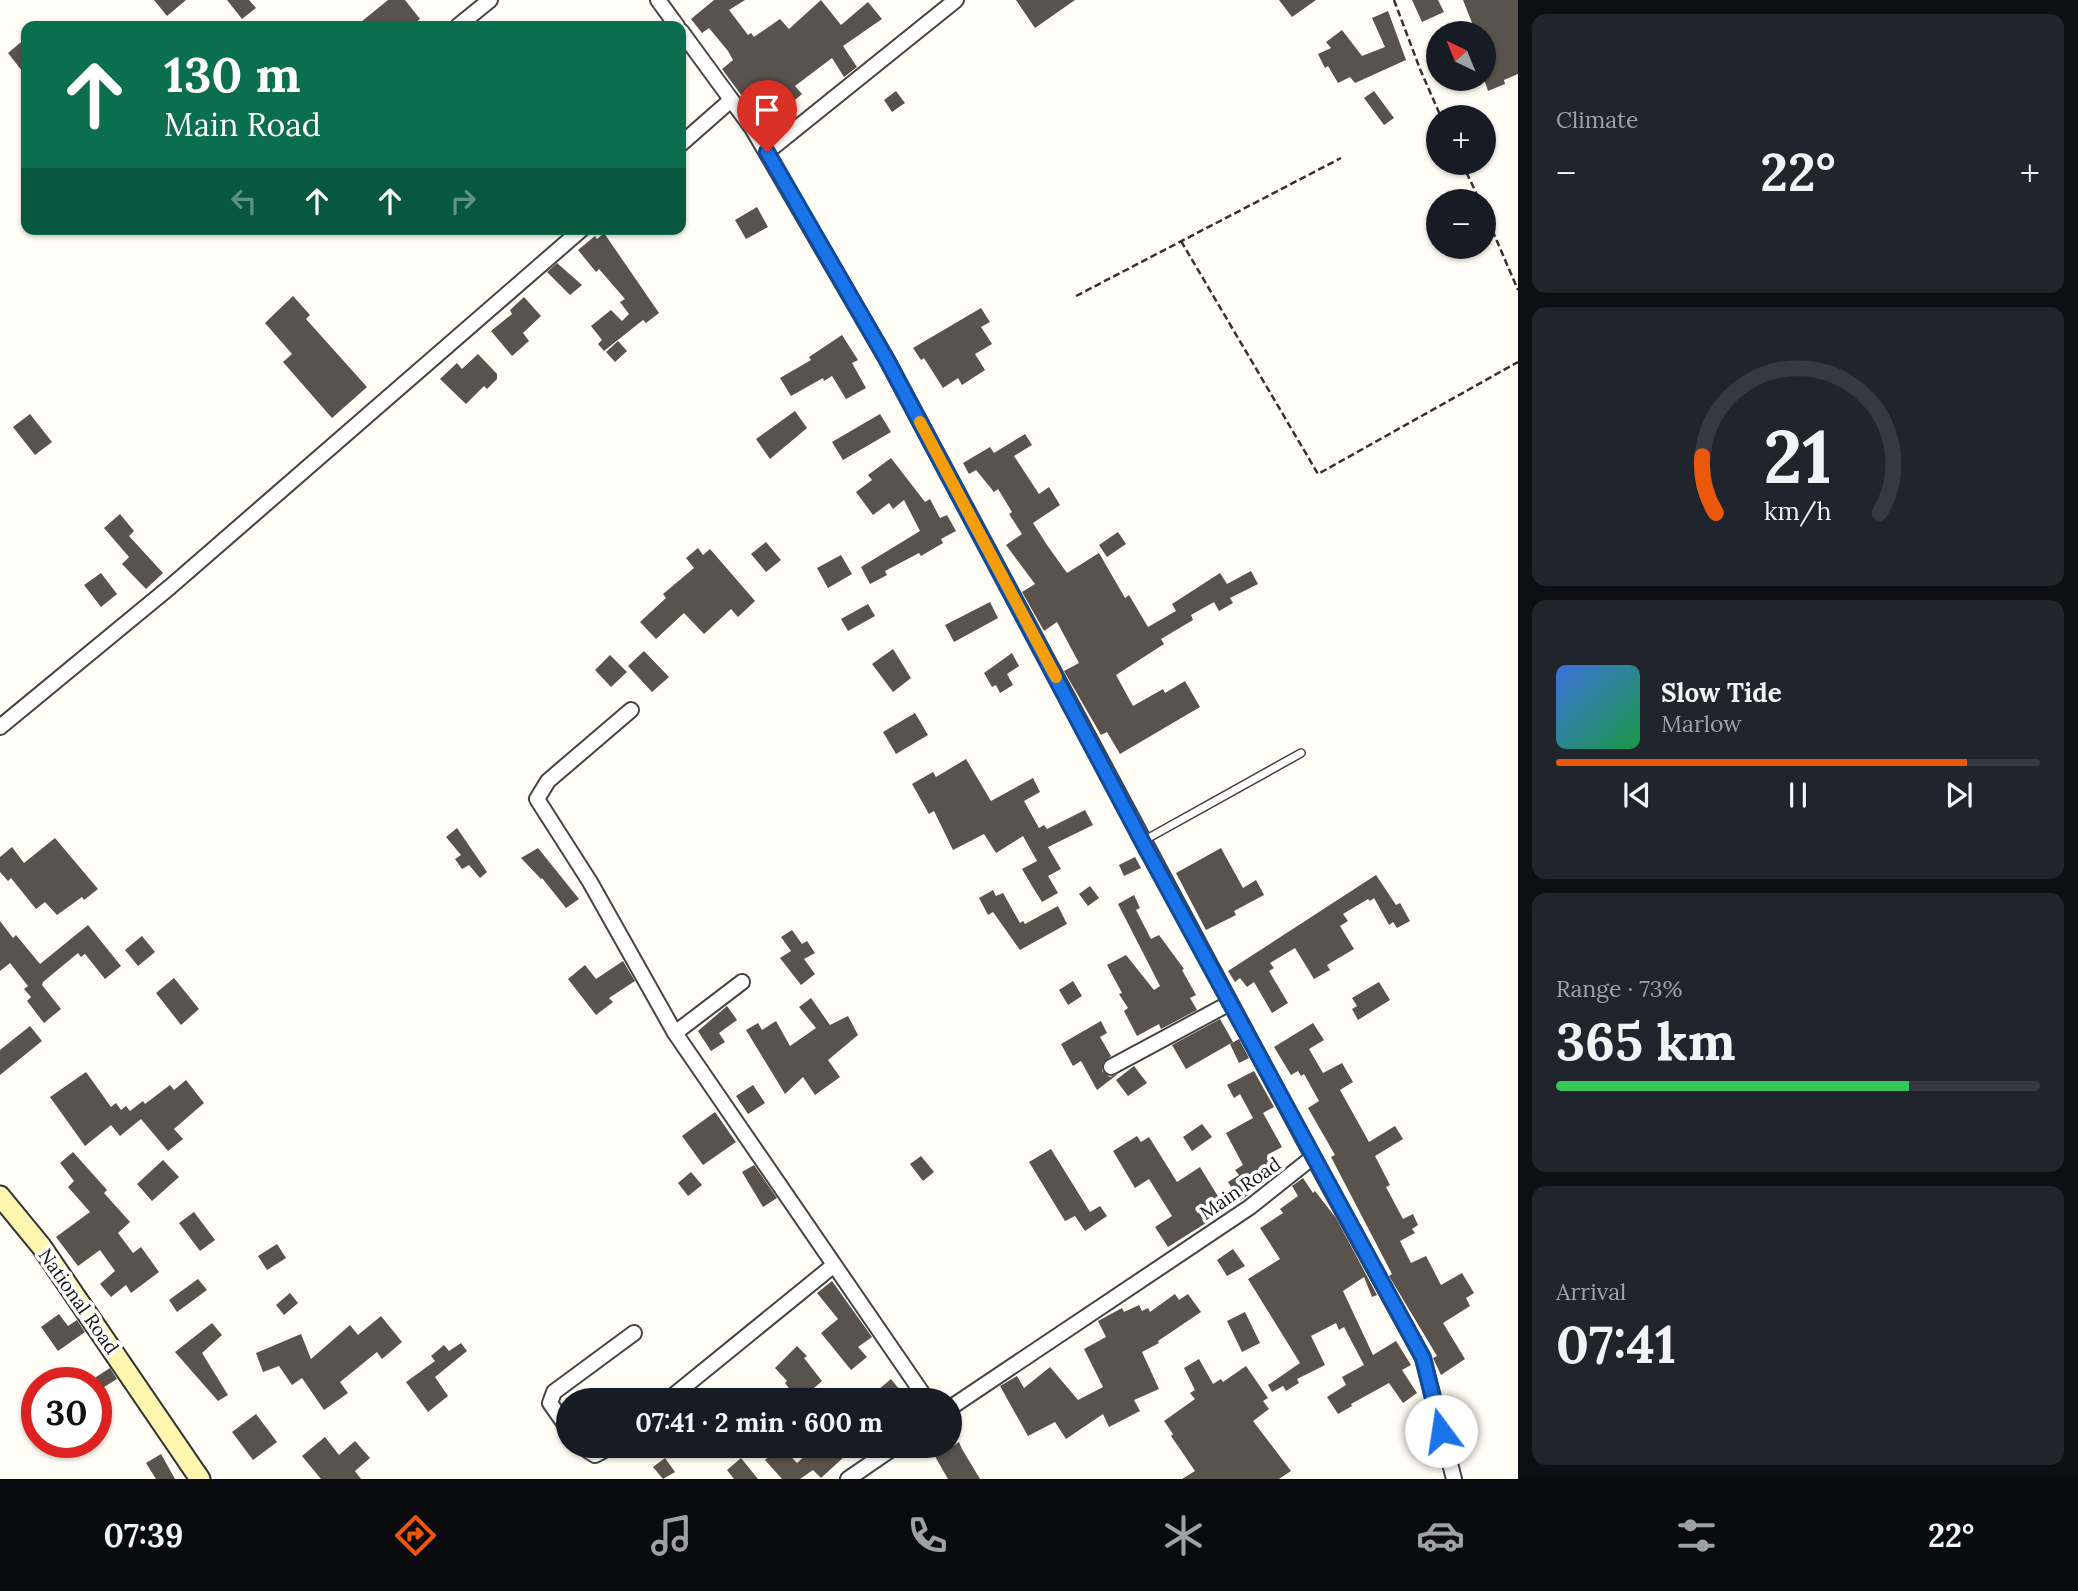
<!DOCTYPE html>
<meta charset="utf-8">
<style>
:root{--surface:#171b24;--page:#20242c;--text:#f1f3f6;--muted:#9ea1a6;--line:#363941;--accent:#ea580c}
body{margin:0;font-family:Lora,serif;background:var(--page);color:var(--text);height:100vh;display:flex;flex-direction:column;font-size:26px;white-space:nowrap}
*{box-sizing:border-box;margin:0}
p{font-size:23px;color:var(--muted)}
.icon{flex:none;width:38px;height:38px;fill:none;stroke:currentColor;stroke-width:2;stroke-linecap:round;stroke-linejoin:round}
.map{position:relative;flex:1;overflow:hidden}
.details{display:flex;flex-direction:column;gap:14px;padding:14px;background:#0d0f14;width:560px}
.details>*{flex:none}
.banner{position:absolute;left:21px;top:21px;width:665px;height:214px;border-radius:14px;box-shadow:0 2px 5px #0004;background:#0b6e4f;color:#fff;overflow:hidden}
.needle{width:46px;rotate:317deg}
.fabs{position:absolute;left:1426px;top:21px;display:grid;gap:14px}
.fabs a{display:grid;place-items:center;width:70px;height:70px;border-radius:50%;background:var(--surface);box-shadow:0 2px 5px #0004;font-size:35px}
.speed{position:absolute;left:21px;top:1367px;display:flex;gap:14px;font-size:35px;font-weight:700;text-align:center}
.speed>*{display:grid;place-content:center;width:91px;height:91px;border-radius:50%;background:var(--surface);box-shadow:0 2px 5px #0004;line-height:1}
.speed .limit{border:10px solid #d22;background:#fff;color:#111}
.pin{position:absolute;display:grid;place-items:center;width:60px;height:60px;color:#fff;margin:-72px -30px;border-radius:50% 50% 50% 0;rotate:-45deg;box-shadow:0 0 7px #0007}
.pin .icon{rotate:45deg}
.me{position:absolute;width:77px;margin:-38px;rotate:346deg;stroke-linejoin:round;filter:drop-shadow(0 0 5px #0008)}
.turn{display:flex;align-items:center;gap:24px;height:147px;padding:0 28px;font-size:32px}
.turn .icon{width:91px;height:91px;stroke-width:2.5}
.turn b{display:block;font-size:49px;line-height:60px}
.lanes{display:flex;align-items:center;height:66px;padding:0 28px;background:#0003;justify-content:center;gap:35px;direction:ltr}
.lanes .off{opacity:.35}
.big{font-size:52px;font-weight:700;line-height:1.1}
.details .card{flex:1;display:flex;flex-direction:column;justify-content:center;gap:10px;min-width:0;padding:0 24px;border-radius:14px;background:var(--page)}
.details .dial{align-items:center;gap:0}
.dial svg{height:182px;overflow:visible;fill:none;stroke:var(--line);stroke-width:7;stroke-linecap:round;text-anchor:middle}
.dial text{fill:var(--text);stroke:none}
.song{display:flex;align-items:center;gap:21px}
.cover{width:84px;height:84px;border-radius:10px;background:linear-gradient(135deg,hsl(220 70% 55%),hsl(140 70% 35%))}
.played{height:7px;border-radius:4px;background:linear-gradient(90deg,var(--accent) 85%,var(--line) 85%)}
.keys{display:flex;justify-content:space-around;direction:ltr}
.heat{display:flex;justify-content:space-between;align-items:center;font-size:38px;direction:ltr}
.charge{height:10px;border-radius:5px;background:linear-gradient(90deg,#34c759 73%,var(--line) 0)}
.trip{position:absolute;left:556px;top:1388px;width:406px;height:70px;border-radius:35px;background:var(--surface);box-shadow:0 2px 5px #0004;font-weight:700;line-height:70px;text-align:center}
.menu{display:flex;height:112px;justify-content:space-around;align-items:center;background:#090b0e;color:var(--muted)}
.menu .icon{width:49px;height:49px}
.menu .active{color:var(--accent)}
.menu b{font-size:32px;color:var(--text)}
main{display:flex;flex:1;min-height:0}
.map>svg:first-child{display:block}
.building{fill:#5a524d}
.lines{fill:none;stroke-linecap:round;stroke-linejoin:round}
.lane-casing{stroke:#444;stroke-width:10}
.street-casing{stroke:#444;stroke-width:18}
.secondary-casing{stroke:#333;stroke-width:23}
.path{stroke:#333;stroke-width:2.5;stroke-dasharray:7 3.5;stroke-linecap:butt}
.lane{stroke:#fff;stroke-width:7}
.street{stroke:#fff;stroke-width:14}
.secondary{stroke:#fff6b0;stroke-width:19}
.route-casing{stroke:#114b97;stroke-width:18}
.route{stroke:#1a73e8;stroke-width:12}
.slow{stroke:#f59e0b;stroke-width:12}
.labels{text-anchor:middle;stroke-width:7;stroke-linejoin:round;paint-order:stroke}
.street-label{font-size:19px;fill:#111;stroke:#fff}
</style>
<main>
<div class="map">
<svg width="1518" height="1479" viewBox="0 0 1518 1479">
<rect width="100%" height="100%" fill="#fffdf5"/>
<path class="building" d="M154,0H186L167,16Z
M227,0H249L256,8L242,19Z
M388,0H405L420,19L411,26H356Z
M714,0H745L729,10L748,35L751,33L754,37L780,19L789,29L821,0L841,25L868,2L882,19L843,46L857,67L844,77L832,58L795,86L802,94L789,105L793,110L767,130L722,69L733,60L728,51L709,28L702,33L691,19Z
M1016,0H1075L1035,28Z
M1279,0H1316L1292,17Z
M1412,0H1438L1444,12L1422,22Z
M1463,0H1518V74L1504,80L1505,84L1488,91L1484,79V33H1476Z
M1388,11L1406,60L1355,83L1350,77L1338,83L1328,66L1325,68L1318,54L1331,48L1326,42L1342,30L1362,56L1385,47L1372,18Z
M26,38V76L8,53Z
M896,91L905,103L892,112L884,100Z
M1374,91L1394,118L1384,125L1364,98Z
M757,207L768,227L746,239L735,220Z
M604,233L659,313L646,323L643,320L604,351L598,344L602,340L591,326L611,310L622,321L629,314L620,302L625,299L599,269L596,272L578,250L595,236L597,239Z
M557,263L582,285L570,295L547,272Z
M293,296L310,315L306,319L367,387L332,418L283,362L292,354L265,323Z
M524,297L541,316L523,333L529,341L512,356L491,331L512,314L510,310Z
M981,308L990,322L981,327L992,344L975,354L985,370L962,385L958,378L943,388L924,358L921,360L913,348Z
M842,335L858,360L852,363L866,388L846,399L832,376L824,381L823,378L791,396L780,378L811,360L809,357Z
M618,341L627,351L615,362L606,352Z
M478,354L497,374V379L487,389L484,386L466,404L440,379L457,363L462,369Z
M795,411L807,428L770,459L756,439Z
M30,414L52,442L35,455L13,427Z
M880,414L891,432L843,460L832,442Z
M1025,434L1032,445L1014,456L1039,494L1049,487L1060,505L1033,523L1047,545L1067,573L1099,553L1125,598L1129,595L1148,627L1176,611L1172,604L1220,573L1227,584L1251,571L1258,584L1230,598L1233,603L1219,611L1214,602L1191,615L1193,620L1161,639L1164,644L1116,675L1133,706L1163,689L1165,693L1185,681L1200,707L1120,754L1107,732L1101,735L1064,671L1079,663L1057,622L1044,631L1022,592L1035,584L1006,545L1022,534L1009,514L1012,512L998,489L994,492L976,470L969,474L963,463L990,447L994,453Z
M891,458L925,502L930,499L940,518L947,515L956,531L941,539L943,543L921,556L919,553L885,571L887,575L870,584L861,567L920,531L904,500L893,509L889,503L873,515L856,492L872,480L868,475Z
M120,514L134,531L129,536L163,573L146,589L122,564L129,557L104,528Z
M1118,532L1126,544L1107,557L1099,545Z
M766,542L781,560L766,572L751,554Z
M698,548L703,555L710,549L755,601L738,617L731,609L704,634L684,613L656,639L640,622L666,598L663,594L694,568L686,558Z
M841,555L852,574L828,588L817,568Z
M101,573L117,594L101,607L84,585Z
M990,602L998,618L954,642L945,625Z
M868,604L875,616L848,631L841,619Z
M893,649L911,678L893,692L872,664Z
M644,651L669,677L652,692L628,666Z
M1012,653L1019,666L1007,674L1013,685L1000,693L996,685L992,687L984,673Z
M610,655L627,672L611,687L595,670Z
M915,713L928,735L896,754L883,732Z
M966,759L991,801L1033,778L1040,792L1024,801L1039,828L1044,825L1047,829L1085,810L1093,825L1048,847L1061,869L1048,876L1058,893L1042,902L1032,886L1022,869L1037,861L1023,836L996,853L984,834L953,850L934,811L929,814L912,784L933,772L936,777Z
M457,828L487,872L480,878L469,865L462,869L455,859L461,855L446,837Z
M55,838L98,889L84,900L82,897L57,915L45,902L36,909L11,878L8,881L0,872V857L12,847L24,863Z
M538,848L579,899L566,908L542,878L541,879L521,858Z
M1221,848L1243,888L1256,880L1264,895L1234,911L1236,915L1206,930L1176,873Z
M1135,857L1141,868L1124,876L1119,865Z
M1376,875L1396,905L1400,903L1410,921L1397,928L1393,922L1389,925L1374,898L1370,901L1368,899L1343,914L1348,921L1340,926L1354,949L1327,965L1330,970L1314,979L1295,948L1270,963L1274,968L1269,971L1288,1003L1272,1013L1254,982L1247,987L1240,978L1235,982L1228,971Z
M1090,886L1099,898L1088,906L1079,894Z
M993,890L996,896L1003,893L1020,923L1023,921L1025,924L1058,906L1067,924L1020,950L993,912L988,915L979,898Z
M1134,895L1140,908L1136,910L1151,939L1159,935L1184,969L1182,970L1196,995L1190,998L1197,1010L1161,1029L1159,1024L1137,1036L1124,1011L1128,1008L1119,994L1122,993L1107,965L1126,955L1154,990L1160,986L1118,904Z
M0,921L13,938L16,935L40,964L88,925L121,966L105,979L85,954L81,957L78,953L43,982L42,985L61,1009L44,1023L27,1001L31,997L24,989L28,986L10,963L0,971Z
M792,930L802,944L807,941L815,953L804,959L815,974L801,985L780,958L791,951L781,937Z
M142,936L155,952L138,966L125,950Z
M623,961L635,981L609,998L613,1002L596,1015L568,979L585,965L596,979Z
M174,978L199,1009L181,1025L156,993Z
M1073,981L1082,996L1068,1005L1059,990Z
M1379,982L1390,1000L1358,1020L1352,1009L1357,1006L1352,998Z
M811,998L830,1025L848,1016L858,1035L828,1060L840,1077L815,1095L803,1077L785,1094L746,1030L758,1023L762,1030L776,1021L790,1046L816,1028L799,1007Z
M727,1006L737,1020L719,1033L725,1042L711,1051L698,1031Z
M1220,1019L1233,1042L1186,1069L1172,1045Z
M1101,1021L1107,1033L1100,1037L1111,1056L1103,1063L1102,1071L1110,1077L1118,1074L1097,1090L1081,1061L1073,1066L1061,1044Z
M1313,1023L1324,1040L1309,1049L1323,1073L1342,1063L1353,1082L1340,1090L1369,1142L1395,1126L1403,1139L1375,1156L1390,1185L1386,1187L1403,1219L1413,1214L1418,1225L1412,1229L1415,1233L1400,1241L1411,1263L1426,1256L1441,1285L1462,1273L1474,1293L1466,1298L1470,1306L1443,1323L1465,1359L1441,1375L1433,1358L1437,1356L1389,1276L1392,1274L1331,1157L1335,1155L1308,1108L1319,1101L1304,1074L1301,1076L1298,1071L1291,1075L1274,1047Z
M30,1026L42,1041L0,1075V1050Z
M1239,1039L1249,1058L1239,1063L1230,1044Z
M1134,1066L1147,1083L1128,1096L1116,1080Z
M1254,1071L1274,1107L1263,1113L1282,1147L1267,1155L1278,1172L1240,1201L1228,1182L1239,1175L1235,1170L1243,1165L1226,1133L1253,1118L1240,1094L1234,1098L1227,1085Z
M86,1072L111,1107L116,1103L121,1110L126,1106L130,1111L143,1101L145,1104L170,1085L174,1090L186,1080L204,1103L174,1129L183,1139L168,1151L141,1119L120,1136L111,1125L85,1146L50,1097Z
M753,1085L765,1103L748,1114L736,1096Z
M715,1112L736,1142L703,1165L682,1136Z
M1202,1124L1212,1137L1192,1151L1183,1137Z
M1137,1136L1141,1142L1149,1137L1177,1182L1200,1167L1219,1198L1206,1206L1214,1218L1168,1247L1155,1227L1172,1216L1149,1179L1135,1188L1113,1151Z
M1051,1149L1090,1212L1100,1206L1107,1216L1085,1231L1075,1216L1065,1221L1029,1162Z
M73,1152L107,1190L104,1193L130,1222L118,1233L133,1253L141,1247L159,1272L131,1293L126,1285L111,1297L100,1284L115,1271L100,1250L78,1266L56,1237L90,1212L68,1187L74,1181L60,1163Z
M921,1156L934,1172L923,1181L910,1164Z
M163,1160L179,1177L152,1201L137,1184Z
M754,1165L777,1198L763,1207L742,1172Z
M691,1172L702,1185L688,1196L678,1183Z
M1303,1178L1313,1193L1315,1191L1336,1218L1377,1295L1372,1297L1364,1277L1343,1291L1373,1355L1396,1341L1411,1365L1402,1370L1417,1393L1403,1403L1389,1383L1351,1404L1352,1406L1338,1414L1327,1397L1346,1385L1342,1377L1364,1365L1344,1327L1339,1330L1336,1323L1311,1336L1325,1365L1297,1379L1299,1383L1286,1391L1283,1386L1272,1392L1268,1385L1300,1363L1248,1279L1280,1259L1260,1228L1283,1213L1280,1209L1298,1196L1292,1186Z
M194,1212L215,1240L200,1251L179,1223Z
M277,1244L286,1258L267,1270L258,1256Z
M1233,1249L1245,1266L1227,1276L1217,1260Z
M198,1279L207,1290L177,1312L169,1300Z
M832,1281L872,1337L858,1347L867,1357L851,1370L821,1333L838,1319L817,1293Z
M290,1293L298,1303L284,1315L276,1305Z
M1175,1294L1179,1300L1188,1294L1201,1312L1158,1341L1159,1343L1142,1352L1159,1389L1134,1400L1140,1411L1109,1427L1103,1414L1066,1439L1055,1422L1028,1436L1000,1386L1017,1376L1024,1388L1050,1367L1078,1400L1103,1387L1084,1349L1106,1337L1098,1321L1122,1308L1124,1312L1139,1305L1142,1311L1148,1308L1150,1312Z
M1245,1312L1260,1343L1242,1352L1227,1321Z
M59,1314L68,1326L77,1320L85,1332L58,1351L41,1327Z
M381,1316L402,1342L382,1359L377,1352L340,1382L348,1393L324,1410L302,1378L292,1385L279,1366L263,1372L256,1353L301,1334L311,1359L350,1325L358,1335Z
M212,1323L222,1335L202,1353L228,1395L218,1401L175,1352Z
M461,1343L467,1351L435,1377L448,1396L428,1412L406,1382L435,1361L431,1356L444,1345L449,1351Z
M797,1346L807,1356L804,1358L822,1381L814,1388L825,1400H798L785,1383L787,1381L775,1368Z
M1199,1359L1213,1384L1221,1379L1223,1382L1246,1366L1268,1398L1263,1401L1269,1409L1253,1421L1291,1471L1279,1479H1182L1195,1471L1171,1436L1173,1434L1164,1421L1195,1399L1190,1393L1195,1390L1184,1368Z
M110,1368L117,1379L96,1392V1377Z
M891,1379L908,1400H866Z
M256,1414L277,1442L253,1460L232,1432Z
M325,1437L339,1455L355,1441L370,1458L355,1471L361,1479H321L302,1456Z
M959,1442L962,1449L980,1479H948L929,1446H953Z
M781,1446L797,1463L816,1446H856L821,1478L813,1470L800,1479H782L765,1460Z
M161,1454L175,1479H156L146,1463Z
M665,1458L675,1472L663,1479L653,1467Z
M741,1458L758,1479H734L727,1470Z"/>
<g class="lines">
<g class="lane-casing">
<path id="lane" d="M1143,841L1301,753"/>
</g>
<g class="street-casing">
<path id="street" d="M658,0L677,26
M458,26L490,0
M681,31L752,128L887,360L1313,1157L1250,1207L950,1408
M681,144L731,100
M767,152L956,0
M631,710L548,781L537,799L590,882L675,1033
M0,727L170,587L582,229
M742,982L675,1033L927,1400
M1111,1067L1230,1003
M1313,1157L1423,1358L1454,1479
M668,1400L834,1265
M569,1430L550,1403L554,1392L634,1333
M581,1446L595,1455L612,1446
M848,1479L896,1446"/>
</g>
<g class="secondary-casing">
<path id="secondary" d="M0,1196L41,1246L200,1479"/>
</g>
<path class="path" d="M1394,0L1420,69L1441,117
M1462,163L1480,201
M1484,211L1518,290
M1181,241L1318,474L1518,362
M1076,296L1341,158"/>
<use href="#lane" class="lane"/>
<use href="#street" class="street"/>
<use href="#secondary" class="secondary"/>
</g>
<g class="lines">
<g class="route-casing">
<path id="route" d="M767,152L887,360L1142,841L1423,1358L1441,1431"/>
</g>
<use href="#route" class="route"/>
<path class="slow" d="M920,422L1056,677"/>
</g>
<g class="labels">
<g class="street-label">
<text transform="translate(1240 1188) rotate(-35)" y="7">Main Road</text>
<text transform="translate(79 1301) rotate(55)" y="7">National Road</text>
</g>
</g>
</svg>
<div class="fabs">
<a><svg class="needle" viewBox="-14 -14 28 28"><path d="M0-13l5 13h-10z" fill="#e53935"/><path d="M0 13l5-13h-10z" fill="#9ea1a6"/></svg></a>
<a>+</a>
<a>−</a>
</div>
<div class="speed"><div class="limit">30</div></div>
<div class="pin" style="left:767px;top:152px;background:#d93025"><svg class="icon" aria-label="arrive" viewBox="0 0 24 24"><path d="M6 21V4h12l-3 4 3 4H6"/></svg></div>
<svg class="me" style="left:1441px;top:1431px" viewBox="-20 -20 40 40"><circle r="19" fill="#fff"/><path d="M0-13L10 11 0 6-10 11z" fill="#1a73e8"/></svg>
<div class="trip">07:41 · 2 min · 600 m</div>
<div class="banner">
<div class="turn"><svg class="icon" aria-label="ahead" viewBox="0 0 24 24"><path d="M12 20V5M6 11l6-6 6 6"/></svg><div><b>130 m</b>Main Road</div></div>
<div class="lanes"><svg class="icon off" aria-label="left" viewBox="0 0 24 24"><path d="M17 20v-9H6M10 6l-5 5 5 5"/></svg><svg class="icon" aria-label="ahead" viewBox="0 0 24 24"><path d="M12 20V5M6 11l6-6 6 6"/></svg><svg class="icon" aria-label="ahead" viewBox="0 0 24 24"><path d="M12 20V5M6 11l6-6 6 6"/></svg><svg class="icon off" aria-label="right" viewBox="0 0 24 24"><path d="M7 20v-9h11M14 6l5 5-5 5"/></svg></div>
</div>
</div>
<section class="details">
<div class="card"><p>Climate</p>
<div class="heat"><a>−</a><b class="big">22°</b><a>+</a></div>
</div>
<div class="card dial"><svg viewBox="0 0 100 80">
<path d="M14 69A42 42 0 1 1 86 69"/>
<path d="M14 69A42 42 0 0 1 8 44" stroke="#ea580c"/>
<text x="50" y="56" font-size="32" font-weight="700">21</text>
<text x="50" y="72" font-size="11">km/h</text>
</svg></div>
<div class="card">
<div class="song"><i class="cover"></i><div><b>Slow Tide</b><p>Marlow</p></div></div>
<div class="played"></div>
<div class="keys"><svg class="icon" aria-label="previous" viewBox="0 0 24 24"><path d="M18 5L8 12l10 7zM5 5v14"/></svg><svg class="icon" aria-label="pause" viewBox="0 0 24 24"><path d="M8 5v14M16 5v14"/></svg><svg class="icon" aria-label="next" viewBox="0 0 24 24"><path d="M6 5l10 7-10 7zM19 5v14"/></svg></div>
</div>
<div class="card"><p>Range · 73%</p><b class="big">365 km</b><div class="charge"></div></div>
<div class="card"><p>Arrival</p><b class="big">07:41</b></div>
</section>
</main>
<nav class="menu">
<b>07:39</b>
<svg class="icon active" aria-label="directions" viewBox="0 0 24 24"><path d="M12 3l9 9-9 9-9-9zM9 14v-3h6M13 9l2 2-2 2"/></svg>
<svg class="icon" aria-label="music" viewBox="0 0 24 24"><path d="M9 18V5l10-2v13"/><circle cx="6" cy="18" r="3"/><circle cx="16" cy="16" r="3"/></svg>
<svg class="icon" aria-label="phone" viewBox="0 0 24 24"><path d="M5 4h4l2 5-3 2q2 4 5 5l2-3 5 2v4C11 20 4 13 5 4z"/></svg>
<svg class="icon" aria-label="climate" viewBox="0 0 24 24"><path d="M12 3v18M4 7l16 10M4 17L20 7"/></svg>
<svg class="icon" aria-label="car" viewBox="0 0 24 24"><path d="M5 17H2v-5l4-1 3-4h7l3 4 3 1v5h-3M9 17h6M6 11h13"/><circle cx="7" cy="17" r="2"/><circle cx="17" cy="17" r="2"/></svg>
<svg class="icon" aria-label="filters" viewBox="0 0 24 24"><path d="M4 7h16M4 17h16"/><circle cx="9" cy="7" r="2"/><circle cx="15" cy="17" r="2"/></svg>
<b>22°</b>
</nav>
